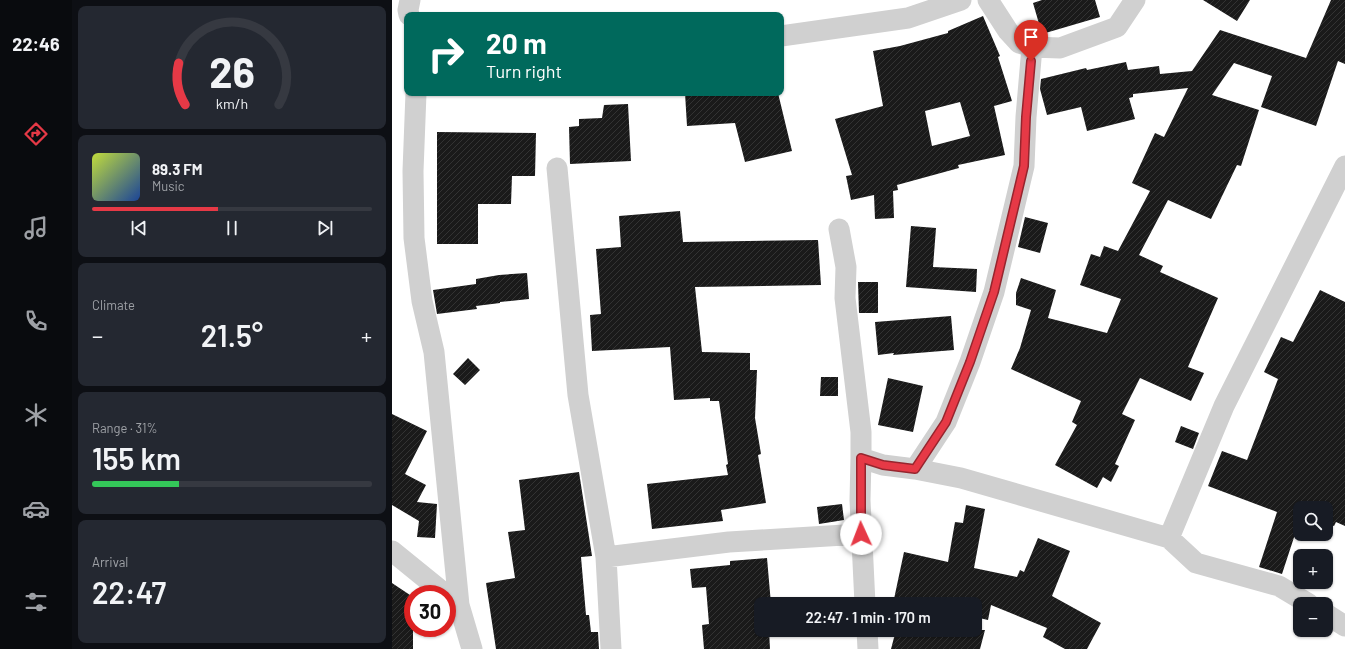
<!DOCTYPE html>
<meta charset="utf-8">
<style>
:root{--surface:#171b24;--page:#242831;--text:#f1f3f6;--muted:#9ea1a6;--line:#363941;--accent:#e63946}
body{margin:0;font-family:Barlow,sans-serif;background:var(--page);color:var(--text);height:100vh;display:flex;flex-direction:column;font-size:15px;white-space:nowrap}
*{box-sizing:border-box;margin:0}
p{font-size:13px;color:var(--muted)}
.icon{flex:none;width:22px;height:22px;fill:none;stroke:currentColor;stroke-width:2;stroke-linecap:round;stroke-linejoin:round}
.map{position:relative;flex:1;overflow:hidden}
.side{display:flex;flex-direction:column;gap:6px;padding:6px;background:#0d0f14;width:320px}
.side>*{flex:none}
.top-card{position:absolute;left:12px;top:12px;width:380px;height:84px;border-radius:8px;box-shadow:0 1px 3px #0004;background:#00695c;color:#fff;overflow:hidden}
.buttons{position:absolute;left:901px;top:501px;display:grid;gap:8px}
.buttons a{display:grid;place-items:center;width:40px;height:40px;border-radius:8px;background:var(--surface);box-shadow:0 1px 3px #0004;font-size:20px}
.speed{position:absolute;left:12px;top:585px;display:flex;gap:8px;font-size:20px;font-weight:700;text-align:center}
.speed>*{display:grid;place-content:center;width:52px;height:52px;border-radius:50%;background:var(--surface);box-shadow:0 1px 3px #0004;line-height:1}
.speed .limit{border:6px solid #d22;background:#fff;color:#111}
.pin{position:absolute;display:grid;place-items:center;width:34px;height:34px;color:#fff;margin:-41px -17px;border-radius:50% 50% 50% 0;rotate:-45deg;box-shadow:0 0 4px #0007}
.pin .icon{rotate:45deg}
.me{position:absolute;width:44px;margin:-22px;rotate:358deg;stroke-linejoin:round;filter:drop-shadow(0 0 3px #0008)}
.turn{display:flex;align-items:center;gap:14px;height:84px;padding:0 16px;font-size:18px}
.turn .icon{width:52px;height:52px;stroke-width:2.5}
.turn b{display:block;font-size:28px;line-height:34px}
.big{font-size:30px;font-weight:600;line-height:1.1}
.side .tile{flex:1;display:flex;flex-direction:column;justify-content:center;gap:6px;min-width:0;padding:0 14px;border-radius:8px;background:var(--page)}
.side .dial{align-items:center;gap:0}
.dial svg{height:104px;overflow:visible;fill:none;stroke:var(--line);stroke-width:7;stroke-linecap:round;text-anchor:middle}
.dial text{fill:var(--text);stroke:none}
.song{display:flex;align-items:center;gap:12px}
.cover{width:48px;height:48px;border-radius:6px;background:linear-gradient(135deg,hsl(70 70% 55%),hsl(220 70% 35%))}
.played{height:4px;border-radius:2px;background:linear-gradient(90deg,var(--accent) 45%,var(--line) 45%)}
.keys{display:flex;justify-content:space-around;direction:ltr}
.heat{display:flex;justify-content:space-between;align-items:center;font-size:22px;direction:ltr}
.charge{height:6px;border-radius:3px;background:linear-gradient(90deg,#34c759 31%,var(--line) 0)}
.trip{position:absolute;left:362px;top:597px;width:228px;height:40px;border-radius:8px;background:var(--surface);box-shadow:0 1px 3px #0004;font-weight:600;line-height:40px;text-align:center}
main{display:flex;flex:1;min-height:0}
.tabs{display:flex;flex-direction:column;width:72px;justify-content:space-around;align-items:center;background:#090b0e;color:var(--muted)}
.tabs .icon{width:28px;height:28px}
.tabs .selected{color:var(--accent)}
.tabs b{font-size:18px;color:var(--text)}
.map>svg:first-child{display:block}
.building{fill:url(#building-hatch);fill-rule:evenodd}
.lines{fill:none;stroke-linecap:round;stroke-linejoin:round}
.street{stroke:#d0d0d0;stroke-width:21}
.route-casing{stroke:#96252e;stroke-width:10}
.route{stroke:#e63946;stroke-width:7}
</style>
<main>
<nav class="tabs">
<b>22:46</b>
<svg class="icon selected" aria-label="directions" viewBox="0 0 24 24"><path d="M12 3l9 9-9 9-9-9zM9 14v-3h6M13 9l2 2-2 2"/></svg>
<svg class="icon" aria-label="music" viewBox="0 0 24 24"><path d="M9 18V5l10-2v13"/><circle cx="6" cy="18" r="3"/><circle cx="16" cy="16" r="3"/></svg>
<svg class="icon" aria-label="phone" viewBox="0 0 24 24"><path d="M5 4h4l2 5-3 2q2 4 5 5l2-3 5 2v4C11 20 4 13 5 4z"/></svg>
<svg class="icon" aria-label="climate" viewBox="0 0 24 24"><path d="M12 3v18M4 7l16 10M4 17L20 7"/></svg>
<svg class="icon" aria-label="car" viewBox="0 0 24 24"><path d="M5 17H2v-5l4-1 3-4h7l3 4 3 1v5h-3M9 17h6M6 11h13"/><circle cx="7" cy="17" r="2"/><circle cx="17" cy="17" r="2"/></svg>
<svg class="icon" aria-label="filters" viewBox="0 0 24 24"><path d="M4 7h16M4 17h16"/><circle cx="9" cy="7" r="2"/><circle cx="15" cy="17" r="2"/></svg>
</nav>
<section class="side">
<div class="tile dial"><svg viewBox="0 0 100 80">
<path d="M14 69A42 42 0 1 1 86 69"/>
<path d="M14 69A42 42 0 0 1 9 37" stroke="#e63946"/>
<text x="50" y="56" font-size="32" font-weight="700">26</text>
<text x="50" y="72" font-size="11">km/h</text>
</svg></div>
<div class="tile">
<div class="song"><i class="cover"></i><div><b>89.3 FM</b><p>Music</p></div></div>
<div class="played"></div>
<div class="keys"><svg class="icon" aria-label="previous" viewBox="0 0 24 24"><path d="M18 5L8 12l10 7zM5 5v14"/></svg><svg class="icon" aria-label="pause" viewBox="0 0 24 24"><path d="M8 5v14M16 5v14"/></svg><svg class="icon" aria-label="next" viewBox="0 0 24 24"><path d="M6 5l10 7-10 7zM19 5v14"/></svg></div>
</div>
<div class="tile"><p>Climate</p>
<div class="heat"><a>−</a><b class="big">21.5°</b><a>+</a></div>
</div>
<div class="tile"><p>Range · 31%</p><b class="big">155 km</b><div class="charge"></div></div>
<div class="tile"><p>Arrival</p><b class="big">22:47</b></div>
</section>
<div class="map">
<svg width="953" height="649" viewBox="0 0 953 649">
<defs>
<pattern id="building-hatch" width="6" height="6" patternUnits="userSpaceOnUse"><rect width="6" height="6" fill="#1a1a1a"/><path d="M-1 1l2-2M0 6l6-6M5 7l2-2" fill="none" stroke="#333"/></pattern>
</defs>
<rect width="100%" height="100%" fill="#fff"/>
<path class="building" d="M650,0H703L708,17L650,34L641,3Z
M811,0H858L845,21Z
M939,0H953V64L946,61L924,126L869,107L880,76L842,63L820,95L867,110L849,166L845,165L819,219L776,200L747,255L771,266L768,272L826,298L796,367L812,373L799,401L748,378L730,414L743,420L723,464L727,466L719,482L711,477L705,488L663,465L685,425L680,422L689,401L619,369L628,348L639,310L624,305V293L629,278L664,290L656,318L715,333L729,299L688,285L699,254L708,257L712,246L726,251L758,191L740,183L763,133L772,137L796,88L741,94V97L737,98L743,119L695,131L689,107L655,115L648,89L649,79L694,68L695,70L734,62L736,70L767,66L768,74L800,71L828,30L914,58Z
M591,16L608,56L606,57L620,101L602,106L613,155L566,165L567,168L505,185L506,190L501,191L502,218L483,219L482,195L459,200L454,176L460,175L443,119L491,106L481,51L508,46L556,33V31ZM568,102L578,136L540,146L533,111Z
M293,93H386L400,151L353,162L343,123L295,126Z
M236,104L239,161L178,164L177,127L187,126V119L210,118L212,105Z
M45,132L144,133L143,176H120L119,204H86V244H45Z
M288,211L291,242L426,240L429,285L303,287L310,352L358,353V370H365L363,418L369,454L366,455L374,503L329,510L331,521L260,529L255,484L336,475L334,465L336,464L327,401H318V398L282,400L278,347L200,351L198,315L209,314L204,249L229,247L227,216Z
M633,217L656,223L648,253L626,247Z
M519,226L544,228L541,267L585,269L584,292L514,287Z
M135,273L137,299L108,302V303L84,306L85,309L45,314L41,290L84,284V279L107,275Z
M466,282H486V313H467Z
M928,290L953,302V526L944,522L942,526L934,523V508H908V519L890,574L867,567L885,512L816,486L830,451L855,460L886,379L872,372L889,337L901,342Z
M559,316L562,350L501,355L502,353L486,355L483,322Z
M76,358L88,370L73,385L61,374Z
M429,377H446V396H428Z
M496,378L531,386L521,432L486,425Z
M0,414L35,431L13,474L34,485L25,502L45,504L43,538L25,537L27,521L0,505Z
M789,426L807,433L801,449L783,442Z
M187,472L200,556L189,557L194,615H197L199,632H206L207,649H104L94,583L123,578L116,532L133,530L127,480Z
M450,504L452,520L427,524L425,507Z
M574,505L593,509L582,568L625,577L628,570L632,572L646,538L678,551L660,596L709,623L695,649H673L651,637L655,628L599,605L596,620L583,617V604H525L502,599L512,552L556,562L563,522L571,523Z
M375,558L379,604H369V630H377L378,649H312L310,625L317,624L314,587L300,588L298,569L338,565V561Z
M0,583L21,597V649H0Z
M504,630H593L588,649H499Z"/>
<g class="lines">
<path class="street" d="M596,0L616,31L627,43L640,47L668,48L725,27L743,0
M17,15L16,10L18,0
M389,36L516,18L569,0
M24,93L21,171L22,238L30,301L42,352L67,605L80,649
M165,168L186,395L214,557L219,649
M447,229L454,267L453,298L469,432V458
M523,469L554,422L578,362L602,292L632,166L634,117L640,47
M777,538L832,406L953,166
M0,551L53,594
M214,557L337,542L469,534
M473,604L468,500L469,458L491,465L523,469L569,478L777,538L804,563L887,586L917,604
M934,614L953,626
M475,630L476,649"/>
</g>
<g class="lines">
<g class="route-casing">
<path id="route" d="M469,534V458L491,465L523,469L554,422L578,362L602,292L632,166L634,117L639,61"/>
</g>
<use href="#route" class="route"/>
</g>
</svg>
<div class="buttons">
<a><svg class="icon" aria-label="search" viewBox="0 0 24 24"><circle cx="10" cy="10" r="6"/><path d="M15 15l6 6"/></svg></a>
<a>+</a>
<a>−</a>
</div>
<div class="speed"><div class="limit">30</div></div>
<div class="pin" style="left:639px;top:61px;background:#d93025"><svg class="icon" aria-label="arrive" viewBox="0 0 24 24"><path d="M6 21V4h12l-3 4 3 4H6"/></svg></div>
<svg class="me" style="left:469px;top:534px" viewBox="-20 -20 40 40"><circle r="19" fill="#fff"/><path d="M0-13L10 11 0 6-10 11z" fill="#e63946"/></svg>
<div class="trip">22:47 · 1 min · 170 m</div>
<div class="top-card">
<div class="turn"><svg class="icon" aria-label="right" viewBox="0 0 24 24"><path d="M7 20v-9h11M14 6l5 5-5 5"/></svg><div><b>20 m</b>Turn right</div></div>
</div>
</div>
</main>
